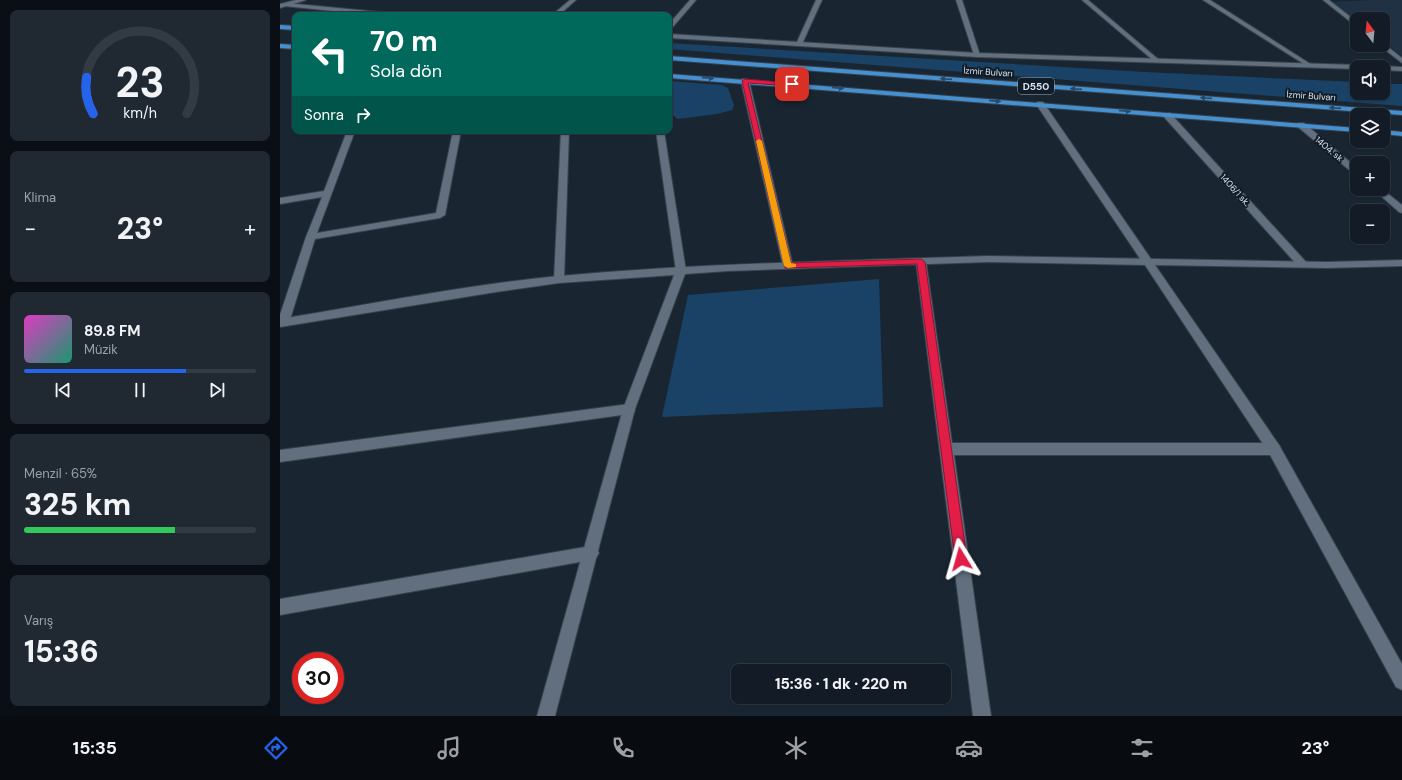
<!DOCTYPE html>
<html lang="tr">
<meta charset="utf-8">
<style>
:root{--surface:#131c26;--page:#202932;--text:#f1f3f6;--muted:#9da1a7;--line:#323a43;--accent:#2563eb}
body{margin:0;font-family:"DM Sans",sans-serif;background:var(--page);color:var(--text);height:100vh;display:flex;flex-direction:column;font-size:15px;white-space:nowrap}
*{box-sizing:border-box;margin:0}
p{font-size:13px;color:var(--muted)}
.icon{flex:none;width:22px;height:22px;fill:none;stroke:currentColor;stroke-width:2;stroke-linecap:round;stroke-linejoin:round}
.map{position:relative;flex:1;overflow:hidden}
.sheet{display:flex;flex-direction:column;gap:10px;padding:10px;background:#0a0f15;width:280px}
.sheet>*{flex:none}
.hud{position:absolute;left:12px;top:12px;width:380px;height:122px;border-radius:8px;box-shadow:0 1px 3px #0004,0 0 0 1px var(--line);background:#00695c;color:#fff;overflow:hidden}
.needle{width:26px;rotate:344deg}
.buttons{position:absolute;left:1070px;top:12px;display:grid;gap:8px}
.buttons a{display:grid;place-items:center;width:40px;height:40px;border-radius:8px;background:var(--surface);box-shadow:0 1px 3px #0004,0 0 0 1px var(--line);font-size:20px}
.speed{position:absolute;left:12px;top:652px;display:flex;gap:8px;font-size:20px;font-weight:700;text-align:center}
.speed>*{display:grid;place-content:center;width:52px;height:52px;border-radius:50%;background:var(--surface);box-shadow:0 1px 3px #0004,0 0 0 1px var(--line);line-height:1}
.speed .limit{border:6px solid #d22;background:#fff;color:#111}
.pin{position:absolute;display:grid;place-items:center;width:34px;height:34px;color:#fff;margin:-17px;border-radius:8px;box-shadow:0 2px 6px #0006}
.me{position:absolute;width:44px;margin:-22px;rotate:352deg;stroke-linejoin:round;filter:drop-shadow(0 0 3px #0008)}
.turn{display:flex;align-items:center;gap:14px;height:84px;padding:0 12px;font-size:18px}
.turn .icon{width:52px;height:52px;stroke-width:2.5}
.turn b{display:block;font-size:28px;line-height:34px}
.then{display:flex;align-items:center;height:38px;padding:0 12px;background:#0003;gap:8px;font-size:15px}
.big{font-size:30px;font-weight:800;line-height:1.1}
.sheet .card{flex:1;display:flex;flex-direction:column;justify-content:center;gap:6px;min-width:0;padding:0 14px;border-radius:8px;background:var(--page)}
.sheet .dial{align-items:center;gap:0}
.dial svg{height:104px;overflow:visible;fill:none;stroke:var(--line);stroke-width:7;stroke-linecap:round;text-anchor:middle}
.dial text{fill:var(--text);stroke:none}
.song{display:flex;align-items:center;gap:12px}
.cover{width:48px;height:48px;border-radius:6px;background:linear-gradient(135deg,hsl(310 70% 55%),hsl(160 70% 35%))}
.played{height:4px;border-radius:2px;background:linear-gradient(90deg,var(--accent) 70%,var(--line) 70%)}
.keys{display:flex;justify-content:space-around;direction:ltr}
.heat{display:flex;justify-content:space-between;align-items:center;font-size:22px;direction:ltr}
.charge{height:6px;border-radius:3px;background:linear-gradient(90deg,#34c759 65%,var(--line) 0)}
.trip{position:absolute;left:451px;top:664px;width:220px;height:40px;border-radius:8px;background:var(--surface);box-shadow:0 1px 3px #0004,0 0 0 1px var(--line);font-weight:800;line-height:40px;text-align:center}
.tab-bar{display:flex;height:64px;justify-content:space-around;align-items:center;background:#080b0f;color:var(--muted)}
.tab-bar .icon{width:28px;height:28px}
.tab-bar .on{color:var(--accent)}
.tab-bar b{font-size:18px;color:var(--text)}
main{display:flex;flex:1;min-height:0}
.map>svg:first-child{display:block}
.built{fill:#1f3142}
.green{fill:#194266}
.lines{fill:none;stroke-linecap:round;stroke-linejoin:round}
.minor-casing{stroke:#38424c;stroke-width:2}
.tertiary-casing{stroke:#38424c;stroke-width:2}
.secondary-casing{stroke:#38424c;stroke-width:2}
.trunk-casing{stroke:#38424c;stroke-width:2}
.minor{fill:#616f7e;fill-rule:evenodd}
.tertiary{fill:#616f7e;fill-rule:evenodd}
.secondary{fill:#616f7e;fill-rule:evenodd}
.trunk{fill:#4590d0;fill-rule:evenodd}
.oneway{fill:#254a6b}
.route{fill:#e11d48;stroke:#92132f}
.slow{fill:#f59e0b}
.labels{text-anchor:middle;stroke-width:4;stroke-linejoin:round;paint-order:stroke}
.far-street-label{font-size:9px;fill:#dde5ee;stroke:#101c28}
.shield{fill:#101c28;stroke:#a0a9b3;stroke-width:1}
.shield-label{font-size:10px;font-weight:bold;fill:#dde5ee}
</style>
<main>
<section class="sheet">
<div class="card dial"><svg viewBox="0 0 100 80">
<path d="M14 69A42 42 0 1 1 86 69"/>
<path d="M14 69A42 42 0 0 1 9 41" stroke="#2563eb"/>
<text x="50" y="56" font-size="32" font-weight="700">23</text>
<text x="50" y="72" font-size="11">km/h</text>
</svg></div>
<div class="card"><p>Klima</p>
<div class="heat"><a>−</a><b class="big">23°</b><a>+</a></div>
</div>
<div class="card">
<div class="song"><i class="cover"></i><div><b>89.8 FM</b><p>Müzik</p></div></div>
<div class="played"></div>
<div class="keys"><svg class="icon" aria-label="previous" viewBox="0 0 24 24"><path d="M18 5L8 12l10 7zM5 5v14"/></svg><svg class="icon" aria-label="pause" viewBox="0 0 24 24"><path d="M8 5v14M16 5v14"/></svg><svg class="icon" aria-label="next" viewBox="0 0 24 24"><path d="M6 5l10 7-10 7zM19 5v14"/></svg></div>
</div>
<div class="card"><p>Menzil · 65%</p><b class="big">325 km</b><div class="charge"></div></div>
<div class="card"><p>Varış</p><b class="big">15:36</b></div>
</section>
<div class="map">
<svg width="1122" height="716" viewBox="0 0 1122 716">
<rect width="100%" height="100%" fill="#192632"/>
<path class="built" d="M1091,0H1122V56L1103,41V19H1077V21L1053,2Z"/>
<path class="green" d="M389,43L865,72L1077,82V93H1103V84H1122V106L389,49Z
M389,81L442,85L448,88L454,105L452,110L437,114L398,119C385,112 389,94 389,81Z
M599,279L603,407L382,417L408,295Z"/>
<g class="lines">
<g class="minor-casing">
<path id="minor" d="M290,0H296L279,15H272Z
M410,0H416L391,29L389,30V24Z
M536,0H542L522,44L517,45L516,44Z
M676,0H682L700,55L699,56L694,55Z
M802,0H808L878,59V61H874Z
M923,0H930L1032,65L1027,66Z
M462,79H465L469,81L513,266L508,269L503,266L461,81Z
M757,102H763L871,259L872,261L871,263H863L756,104Z
M884,113H890L1027,263L1028,265L1027,267H1019L884,117Z
M1018,123H1024L1077,168V175L1074,174L1018,127Z
M67,131H75L37,233L156,213L173,131H181L165,215L160,218L35,239L9,323L7,326H0V315L26,237L42,197L0,204V198L44,191Z
M281,131H289L284,280L283,282H275L274,280Z
M376,131H384L406,271L401,274L396,271Z
M1093,189H1102L1122,205V213L1119,212Z
M641,259L646,262L672,443H994L999,445L1001,449L999,453L994,455H674L711,716H693L636,262Z
M349,404L354,405L355,409L354,413L349,414L0,462V450Z
M311,546L316,548L319,553L316,558L311,560L0,615V599Z"/>
</g>
<g class="tertiary-casing">
<path id="tertiary" d="M1043,0H1049L1077,22V27Z
M6,3L110,13L113,15H92L4,6V4Z
M389,34L697,53L1079,65L1082,67H1077V69L697,57L389,38Z
M1103,43L1122,58V63L1099,45H1103Z
M1103,66L1122,67V71L1103,70V67H1100Z
M708,256L1047,262L1122,260V266L1047,268L875,265L999,445L1122,664V690L1116,687L989,453L865,265L708,262L448,271L405,274L355,409L275,716H257L343,409L394,275L279,283L216,292L0,327V319C93,304 186,285 279,276C422,263 565,261 708,256Z"/>
</g>
<g class="secondary-casing">
<path id="secondary" d="M16,0H26L0,8V4Z"/>
</g>
<g class="trunk-casing">
<path id="trunk" d="M0,25L15,26V30L0,29Z
M0,44L15,45V49L0,48Z
M389,56L1122,111V115L389,60Z
M389,74L1077,128V132L389,78Z
M1103,130L1122,132V136L1103,134Z"/>
</g>
<use href="#minor" class="minor"/>
<use href="#tertiary" class="tertiary"/>
<use href="#secondary" class="secondary"/>
<use href="#trunk" class="trunk"/>
</g>
<defs><path id="oneway-solid" d="M-6-.8H1V-3.2L6.5 0L1 3.2V.8H-6Z"/></defs>
<g class="oneway">
<use href="#oneway-solid" transform="translate(428 78) rotate(4)"/>
<use href="#oneway-solid" transform="translate(666 79) rotate(-176)"/>
<use href="#oneway-solid" transform="translate(558 88) rotate(5)"/>
<use href="#oneway-solid" transform="translate(796 89) rotate(-176)"/>
<use href="#oneway-solid" transform="translate(926 98) rotate(-176)"/>
<use href="#oneway-solid" transform="translate(715 101) rotate(5)"/>
<use href="#oneway-solid" transform="translate(1055 108) rotate(-176)"/>
<use href="#oneway-solid" transform="translate(845 111) rotate(5)"/>
</g>
<path class="route" d="M465,79L512,83L514,84L512,86L468,83L511,263L641,259L645,262L687,559L685,563L681,565L676,563L675,559L637,264L505,268L462,81Z"/>
<path class="slow" d="M479,139L482,141L511,263L516,264V267L508,268L504,266L476,141Z"/>
<g class="labels">
<g class="far-street-label">
<text transform="translate(708 72) rotate(4)" y="3">İzmir Bulvarı</text>
<text transform="translate(1031 96) rotate(4)" y="3">İzmir Bulvarı</text>
<text transform="translate(1049 149) rotate(40)" y="3">1404. sk</text>
<text transform="translate(955 190) rotate(48)" y="3">1406/1 sk.</text>
</g>
<rect class="shield" x="738" y="78" width="36" height="16" rx="3"/>
<g class="shield-label">
<text x="756" y="90">D550</text>
</g>
</g>
</svg>
<div class="buttons">
<a><svg class="needle" viewBox="-14 -14 28 28"><path d="M0-13l5 13h-10z" fill="#e53935"/><path d="M0 13l5-13h-10z" fill="#9da1a7"/></svg></a>
<a><svg class="icon" aria-label="sound" viewBox="0 0 24 24"><path d="M4 9h4l5-4v14l-5-4H4zM17 9q2 3 0 6"/></svg></a>
<a><svg class="icon" aria-label="layers" viewBox="0 0 24 24"><path d="M12 4l9 5-9 5-9-5zM3 14l9 5 9-5"/></svg></a>
<a>+</a>
<a>−</a>
</div>
<div class="speed"><div class="limit">30</div></div>
<div class="pin" style="left:512px;top:84px;background:#d93025"><svg class="icon" aria-label="arrive" viewBox="0 0 24 24"><path d="M6 21V4h12l-3 4 3 4H6"/></svg></div>
<svg class="me" style="left:681px;top:559px" viewBox="-20 -20 40 40"><path d="M0-17L14 15 0 8-14 15z" fill="#e11d48" stroke="#fff" stroke-width="4"/></svg>
<div class="trip">15:36 · 1 dk · 220 m</div>
<div class="hud">
<div class="turn"><svg class="icon" aria-label="left" viewBox="0 0 24 24"><path d="M17 20v-9H6M10 6l-5 5 5 5"/></svg><div><b>70 m</b>Sola dön</div></div>
<div class="then">Sonra<svg class="icon" aria-label="right" viewBox="0 0 24 24"><path d="M7 20v-9h11M14 6l5 5-5 5"/></svg></div>
</div>
</div>
</main>
<nav class="tab-bar">
<b>15:35</b>
<svg class="icon on" aria-label="directions" viewBox="0 0 24 24"><path d="M12 3l9 9-9 9-9-9zM9 14v-3h6M13 9l2 2-2 2"/></svg>
<svg class="icon" aria-label="music" viewBox="0 0 24 24"><path d="M9 18V5l10-2v13"/><circle cx="6" cy="18" r="3"/><circle cx="16" cy="16" r="3"/></svg>
<svg class="icon" aria-label="phone" viewBox="0 0 24 24"><path d="M5 4h4l2 5-3 2q2 4 5 5l2-3 5 2v4C11 20 4 13 5 4z"/></svg>
<svg class="icon" aria-label="climate" viewBox="0 0 24 24"><path d="M12 3v18M4 7l16 10M4 17L20 7"/></svg>
<svg class="icon" aria-label="car" viewBox="0 0 24 24"><path d="M5 17H2v-5l4-1 3-4h7l3 4 3 1v5h-3M9 17h6M6 11h13"/><circle cx="7" cy="17" r="2"/><circle cx="17" cy="17" r="2"/></svg>
<svg class="icon" aria-label="filters" viewBox="0 0 24 24"><path d="M4 7h16M4 17h16"/><circle cx="9" cy="7" r="2"/><circle cx="15" cy="17" r="2"/></svg>
<b>23°</b>
</nav>
